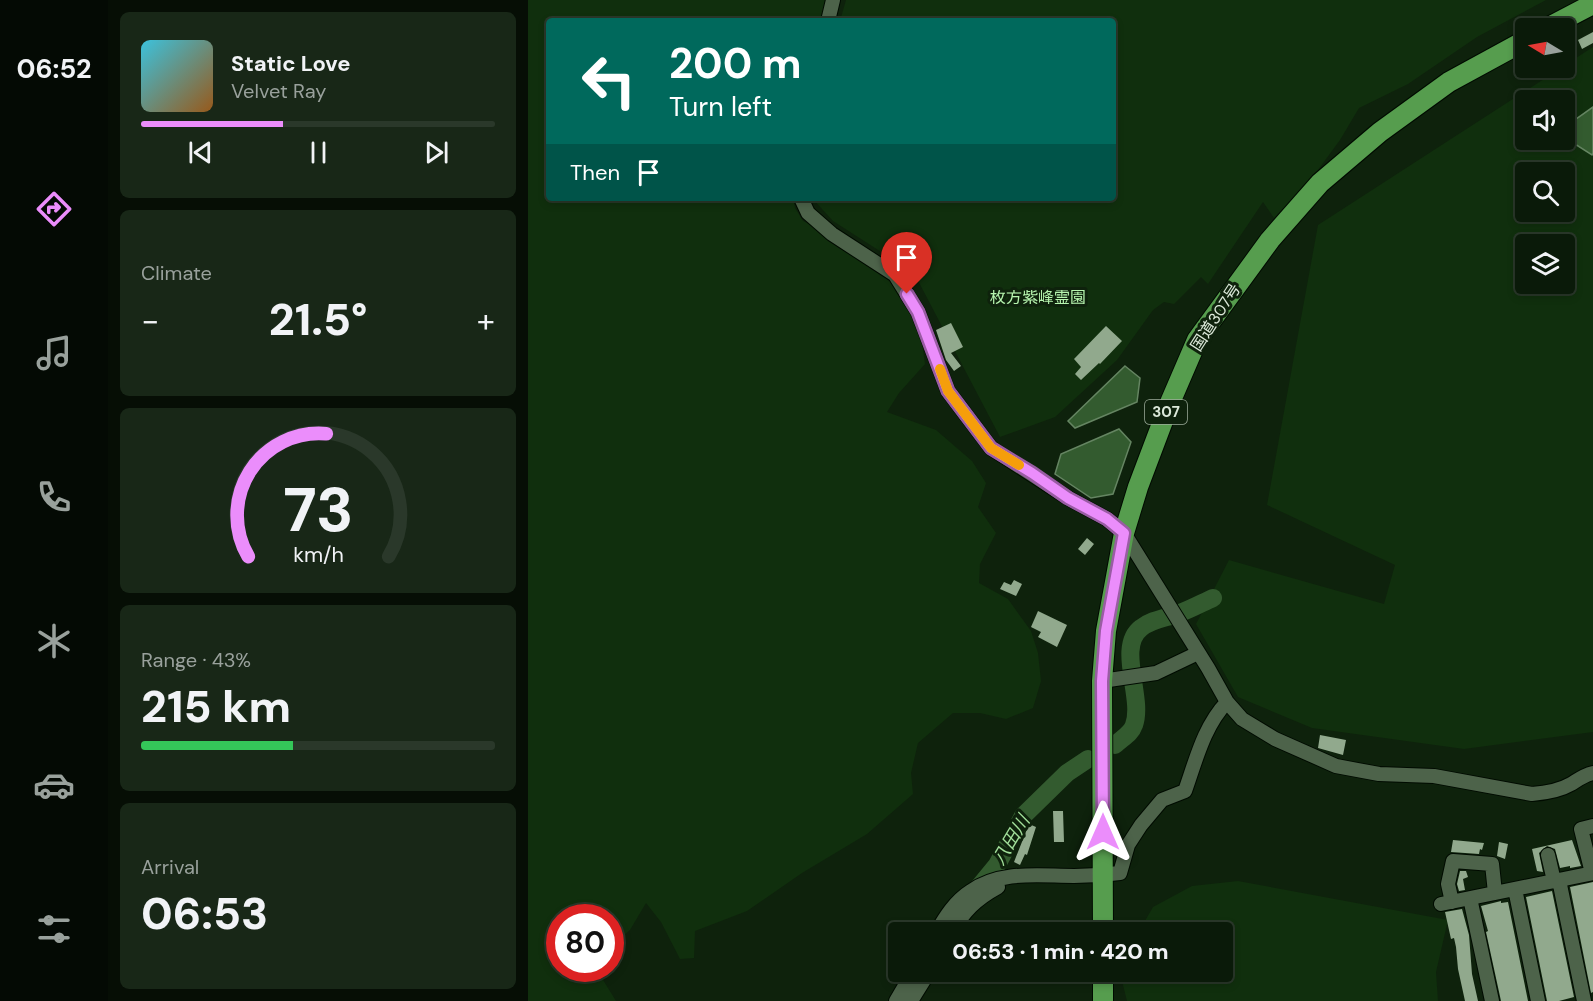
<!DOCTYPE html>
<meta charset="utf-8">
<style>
:root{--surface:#0a1a09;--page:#182717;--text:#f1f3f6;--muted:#99a19c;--line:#2a382a;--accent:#eb8dfb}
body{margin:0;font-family:"DM Sans","Noto Sans JP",sans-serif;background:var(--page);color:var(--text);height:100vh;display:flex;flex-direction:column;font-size:22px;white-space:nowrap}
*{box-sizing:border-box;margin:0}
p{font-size:20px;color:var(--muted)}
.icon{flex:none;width:33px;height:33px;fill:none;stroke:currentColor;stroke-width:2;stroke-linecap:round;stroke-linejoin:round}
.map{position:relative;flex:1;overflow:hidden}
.drawer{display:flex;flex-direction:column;gap:12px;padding:12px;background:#060e05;width:420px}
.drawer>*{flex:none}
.hud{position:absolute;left:18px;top:18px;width:570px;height:183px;border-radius:6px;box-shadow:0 3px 9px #0003,0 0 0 2px var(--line);background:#00695c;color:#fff;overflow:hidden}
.needle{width:39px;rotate:280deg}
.controls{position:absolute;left:987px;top:18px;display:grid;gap:12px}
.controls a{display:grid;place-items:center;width:60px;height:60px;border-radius:6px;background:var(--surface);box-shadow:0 3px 9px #0003,0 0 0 2px var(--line);font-size:30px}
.speed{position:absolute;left:18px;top:904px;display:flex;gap:12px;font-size:30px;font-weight:700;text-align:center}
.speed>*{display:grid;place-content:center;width:78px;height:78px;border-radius:50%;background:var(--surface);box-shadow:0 3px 9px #0003,0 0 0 2px var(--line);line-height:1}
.speed .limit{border:9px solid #d22;background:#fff;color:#111}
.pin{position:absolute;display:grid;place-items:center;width:51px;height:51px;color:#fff;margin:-62px -26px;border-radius:50% 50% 50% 0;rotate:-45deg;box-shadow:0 0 6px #0007}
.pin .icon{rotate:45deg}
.me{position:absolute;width:66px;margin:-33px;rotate:0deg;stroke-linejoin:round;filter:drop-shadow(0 0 4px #0008)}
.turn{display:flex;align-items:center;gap:21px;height:126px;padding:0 24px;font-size:27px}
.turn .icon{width:78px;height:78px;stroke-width:2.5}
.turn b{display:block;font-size:42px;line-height:51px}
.then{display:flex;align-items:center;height:57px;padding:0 24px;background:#0003;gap:12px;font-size:22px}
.big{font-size:45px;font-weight:800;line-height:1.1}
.drawer .widget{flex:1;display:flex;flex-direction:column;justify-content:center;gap:9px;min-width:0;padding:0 21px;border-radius:9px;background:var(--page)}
.drawer .dial{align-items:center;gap:0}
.dial svg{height:156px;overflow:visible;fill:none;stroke:var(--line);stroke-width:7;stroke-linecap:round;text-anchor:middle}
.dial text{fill:var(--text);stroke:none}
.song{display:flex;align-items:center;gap:18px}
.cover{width:72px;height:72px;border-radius:9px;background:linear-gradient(135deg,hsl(190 70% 55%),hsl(30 70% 35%))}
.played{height:6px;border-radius:3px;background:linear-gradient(90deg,var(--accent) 40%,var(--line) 40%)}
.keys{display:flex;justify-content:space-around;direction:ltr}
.heat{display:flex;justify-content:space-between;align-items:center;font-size:33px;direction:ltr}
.charge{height:9px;border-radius:4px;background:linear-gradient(90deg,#34c759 43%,var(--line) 0)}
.trip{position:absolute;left:360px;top:922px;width:345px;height:60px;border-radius:6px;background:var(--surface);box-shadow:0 3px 9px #0003,0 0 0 2px var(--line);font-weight:800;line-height:60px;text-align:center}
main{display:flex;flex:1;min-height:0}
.menu{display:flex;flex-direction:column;width:108px;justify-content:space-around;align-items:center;background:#040a04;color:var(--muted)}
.menu .icon{width:42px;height:42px}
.menu .active{color:var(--accent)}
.menu b{font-size:27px;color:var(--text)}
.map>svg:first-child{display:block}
.green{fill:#102f0d;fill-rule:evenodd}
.water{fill:#335b2f;stroke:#658562;stroke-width:1.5}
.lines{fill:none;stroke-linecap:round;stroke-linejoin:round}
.river{stroke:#335b2f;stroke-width:18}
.building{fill:#91a98d}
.minor-casing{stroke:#000b00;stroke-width:16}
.highway-casing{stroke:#000b00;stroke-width:22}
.minor{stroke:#4d634a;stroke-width:14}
.highway{stroke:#569d4e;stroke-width:20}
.route-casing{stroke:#995ca3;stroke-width:15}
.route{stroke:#eb8dfb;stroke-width:10}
.slow{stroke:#f59e0b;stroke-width:10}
.labels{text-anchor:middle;stroke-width:6;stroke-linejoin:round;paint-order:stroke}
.shield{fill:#0e220c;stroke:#9ead9c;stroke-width:1.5}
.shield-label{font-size:15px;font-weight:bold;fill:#dbe8d9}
.park-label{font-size:16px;fill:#b7f5af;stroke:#0e220c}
.street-label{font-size:16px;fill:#dbe8d9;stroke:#0e220c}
.water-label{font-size:18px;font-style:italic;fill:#a2df9a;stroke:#0e220c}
</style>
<main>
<nav class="menu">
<b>06:52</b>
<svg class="icon active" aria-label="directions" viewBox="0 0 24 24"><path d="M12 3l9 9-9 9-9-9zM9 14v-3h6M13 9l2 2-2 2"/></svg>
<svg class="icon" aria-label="music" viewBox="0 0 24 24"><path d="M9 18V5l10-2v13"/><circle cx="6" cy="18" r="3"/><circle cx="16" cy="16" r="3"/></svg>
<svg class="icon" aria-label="phone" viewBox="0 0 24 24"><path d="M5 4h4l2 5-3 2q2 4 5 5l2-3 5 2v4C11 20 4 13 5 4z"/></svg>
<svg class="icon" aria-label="climate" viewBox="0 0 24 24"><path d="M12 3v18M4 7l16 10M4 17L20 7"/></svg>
<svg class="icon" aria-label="car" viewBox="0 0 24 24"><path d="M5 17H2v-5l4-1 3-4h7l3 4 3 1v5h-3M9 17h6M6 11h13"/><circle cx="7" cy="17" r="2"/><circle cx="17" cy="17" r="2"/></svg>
<svg class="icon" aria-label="filters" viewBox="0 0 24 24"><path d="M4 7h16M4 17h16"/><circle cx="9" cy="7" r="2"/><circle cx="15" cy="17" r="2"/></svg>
</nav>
<section class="drawer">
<div class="widget">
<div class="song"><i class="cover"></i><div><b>Static Love</b><p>Velvet Ray</p></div></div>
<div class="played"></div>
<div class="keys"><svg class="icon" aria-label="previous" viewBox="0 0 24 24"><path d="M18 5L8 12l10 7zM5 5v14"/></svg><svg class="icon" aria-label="pause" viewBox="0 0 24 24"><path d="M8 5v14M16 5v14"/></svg><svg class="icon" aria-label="next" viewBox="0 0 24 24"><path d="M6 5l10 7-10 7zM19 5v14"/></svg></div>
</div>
<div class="widget"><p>Climate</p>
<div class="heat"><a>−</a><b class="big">21.5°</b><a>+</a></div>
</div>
<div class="widget dial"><svg viewBox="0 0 100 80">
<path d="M14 69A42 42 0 1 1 86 69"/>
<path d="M14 69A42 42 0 0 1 54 6" stroke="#eb8dfb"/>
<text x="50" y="56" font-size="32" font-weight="700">73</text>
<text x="50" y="72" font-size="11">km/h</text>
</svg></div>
<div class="widget"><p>Range · 43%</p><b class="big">215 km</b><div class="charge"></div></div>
<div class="widget"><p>Arrival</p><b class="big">06:53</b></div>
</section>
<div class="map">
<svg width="1065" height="1001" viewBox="0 0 1065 1001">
<rect width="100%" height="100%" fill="#0e220c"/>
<path class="green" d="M0,0H310L305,21H21V198H265L267,208L275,221L310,239L372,286L393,336L397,364L371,393L359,412L408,430L444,461L458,483L450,507L468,533L452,564L451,583L480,599L503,631L510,653L513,681L505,708L478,719L452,713H425L390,743L383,773L385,794L339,834L274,873L219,911L167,931L166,958L152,959L133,922L118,903L102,930L83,947L82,918H32V969H72V975L88,1001H0Z
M318,0H1018L949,37L880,84L831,108L812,140L781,182L746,218L735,202L680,284L673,277L646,304L636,302L625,310L589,360L527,417L472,437L386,273L305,221L284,198H585V21H312Z
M1065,47V732L936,749L784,728L710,697L668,624L701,560L856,604L867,565L739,505L790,225L1033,68H1036L1037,65ZM998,100H1036V140H998ZM998,172H1036V212H998ZM998,244H1036V284H998Z
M710,881L920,920L908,972L910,1001H599L595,985L596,972H694V933H610L625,907L664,886Z"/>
<path class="water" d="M1065,107V153L1064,155L1047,144L1034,141L1036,140L1037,127Z
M597,366L612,378L609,402L547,428L540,421Z
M591,429L603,442L585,494L563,498L527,474L533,454Z"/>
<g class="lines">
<path class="river" d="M587,745C594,738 603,734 606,725C616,698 588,647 613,628C624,619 639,618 652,613C663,609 674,603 685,598
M446,893L469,865L495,816L539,773L560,759"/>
</g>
<path class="building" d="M1065,32V43L1054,49L1050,40Z
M423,323L435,347L423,353L433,366L426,371L418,360L408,330Z
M578,326L594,341L572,364L571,363L553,380L547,374L553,367L546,359Z
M559,538L566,544L557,555L550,549Z
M486,580L494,584L488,596L472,589L476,582L483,585Z
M510,611L539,625L529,647L510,637L513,632L503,627Z
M792,735L818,740L815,755L790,748Z
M525,811H535L536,842H526Z
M501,824L508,827L499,855L497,854L492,865L486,862Z
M925,840L956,843L954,850L952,849L951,854L923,852Z
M1044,840L1053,866L1042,868V866L1032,868L1027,849L1019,846L1011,853L1015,872L1009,871L1004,849Z
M971,842L980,844L977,859L969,856Z
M932,871H938L940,877L935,879L937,890L931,891L929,884Z
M1065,882V992L1063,993L1042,887Z
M1024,891L1046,997L1031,1001H1019L998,897Z
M973,901V903L980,902L1000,1001H973L958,932L960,931L953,906Z
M934,909L941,935L944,974L950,1001H937L930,969L928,947L926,938L923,939L917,912Z"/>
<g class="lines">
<g class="minor-casing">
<path id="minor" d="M300,21L305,0
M273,198L280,213L304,234L367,275L390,312L420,391L463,448L540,498L579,519L596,533L680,668L699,702L714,719L747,739L808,766L851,774L906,776L1004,794C1017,793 1031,791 1043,784C1051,779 1056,775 1065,773
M574,681L628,673L670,653
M1020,855L1026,881
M1064,873L1053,829L1065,826
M1031,880L1056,1001
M987,889L1010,1001
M942,898L964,1001
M924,902L920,884L925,861L964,864L967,893
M913,904L1065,873
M408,933C417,917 427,901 443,891C473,870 511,876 546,876C561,876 577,875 592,873L600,845L613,825L634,800L657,791C668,760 676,726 699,702
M423,933C436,911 448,899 470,887
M368,1001L385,972
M383,1001L401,972"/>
</g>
<g class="highway-casing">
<path id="highway" d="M1019,28L1065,4
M575,933L574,681L578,631L596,533L610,487L641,405L669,340L742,240L792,183L852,132L921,82L998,40
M575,972V1001"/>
</g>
<use href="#minor" class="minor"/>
<use href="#highway" class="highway"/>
</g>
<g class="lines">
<g class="route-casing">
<path id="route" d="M379,294L390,312L420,391L463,448L504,473L540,498L579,519L596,533L578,631L574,681L575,832"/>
</g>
<use href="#route" class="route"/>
<path class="slow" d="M412,369L420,391L463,448L491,465"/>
</g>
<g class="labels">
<rect class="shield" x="617" y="400" width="42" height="24" rx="4.5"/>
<g class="shield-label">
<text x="638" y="417">307</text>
</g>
<g class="park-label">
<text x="510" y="303">枚方紫峰霊園</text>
</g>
<g class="street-label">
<text transform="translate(687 317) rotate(-57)" y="6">国道307号</text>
</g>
<g class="water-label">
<text transform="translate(483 840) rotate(-59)" y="6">八田川</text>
</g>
</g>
</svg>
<div class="controls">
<a><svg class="needle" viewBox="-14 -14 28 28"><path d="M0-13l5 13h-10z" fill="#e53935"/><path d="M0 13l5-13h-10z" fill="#99a19c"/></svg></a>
<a><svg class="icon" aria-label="sound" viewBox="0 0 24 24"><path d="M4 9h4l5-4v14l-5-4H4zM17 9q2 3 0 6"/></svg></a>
<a><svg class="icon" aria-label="search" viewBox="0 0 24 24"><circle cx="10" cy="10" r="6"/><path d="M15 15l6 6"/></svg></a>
<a><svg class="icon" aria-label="layers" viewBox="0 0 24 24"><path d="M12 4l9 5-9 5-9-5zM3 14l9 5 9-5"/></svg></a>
</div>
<div class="speed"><div class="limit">80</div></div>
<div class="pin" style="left:379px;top:294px;background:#d93025"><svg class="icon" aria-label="arrive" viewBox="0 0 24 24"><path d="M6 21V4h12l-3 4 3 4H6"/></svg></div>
<svg class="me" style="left:575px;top:832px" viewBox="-20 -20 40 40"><path d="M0-17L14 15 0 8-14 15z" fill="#eb8dfb" stroke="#fff" stroke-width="4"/></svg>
<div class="trip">06:53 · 1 min · 420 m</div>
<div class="hud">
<div class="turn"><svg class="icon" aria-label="left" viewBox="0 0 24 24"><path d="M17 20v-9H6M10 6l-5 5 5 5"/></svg><div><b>200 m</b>Turn left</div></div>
<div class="then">Then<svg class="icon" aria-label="arrive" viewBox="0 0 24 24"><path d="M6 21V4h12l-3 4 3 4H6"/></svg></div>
</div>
</div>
</main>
